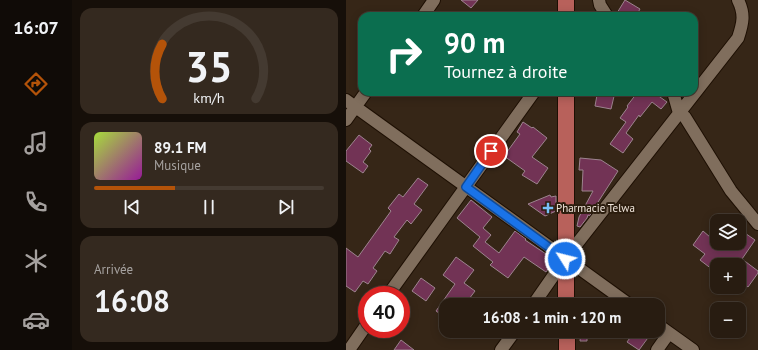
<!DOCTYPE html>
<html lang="fr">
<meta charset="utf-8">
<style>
:root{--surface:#281c11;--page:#34291f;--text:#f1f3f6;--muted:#a5a19f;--line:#443a31;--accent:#b45309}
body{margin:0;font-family:"PT Sans",sans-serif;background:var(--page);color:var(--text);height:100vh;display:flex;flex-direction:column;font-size:15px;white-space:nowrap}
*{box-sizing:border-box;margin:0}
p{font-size:13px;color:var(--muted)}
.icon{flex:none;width:22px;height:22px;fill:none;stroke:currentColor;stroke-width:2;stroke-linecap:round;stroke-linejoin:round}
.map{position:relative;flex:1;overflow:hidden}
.details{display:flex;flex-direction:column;gap:8px;padding:8px;background:#160f09;width:274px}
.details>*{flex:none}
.guide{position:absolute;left:12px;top:12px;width:340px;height:84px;border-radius:12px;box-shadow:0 2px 10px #0003,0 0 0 1px var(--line);background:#0b6e4f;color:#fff;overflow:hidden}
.controls{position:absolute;left:364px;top:214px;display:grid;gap:8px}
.controls a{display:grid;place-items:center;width:36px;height:36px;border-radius:8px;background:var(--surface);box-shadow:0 2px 10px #0003,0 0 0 1px var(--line);font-size:20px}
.speed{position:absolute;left:12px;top:286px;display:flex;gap:8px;font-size:20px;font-weight:700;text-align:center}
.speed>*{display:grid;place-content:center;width:52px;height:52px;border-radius:50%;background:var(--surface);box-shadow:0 2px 10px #0003,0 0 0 1px var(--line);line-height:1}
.speed .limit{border:6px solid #d22;background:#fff;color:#111}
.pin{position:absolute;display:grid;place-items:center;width:34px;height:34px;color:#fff;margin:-17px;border:2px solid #fff;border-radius:50%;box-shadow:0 1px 4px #0007}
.me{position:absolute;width:44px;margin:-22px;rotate:306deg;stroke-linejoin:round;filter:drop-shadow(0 0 3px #0008)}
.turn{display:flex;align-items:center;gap:14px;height:84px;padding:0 20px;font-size:18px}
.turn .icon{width:52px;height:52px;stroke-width:2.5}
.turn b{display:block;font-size:28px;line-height:34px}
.big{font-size:30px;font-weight:800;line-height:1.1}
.details .widget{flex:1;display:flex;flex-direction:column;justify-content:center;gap:6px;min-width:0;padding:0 14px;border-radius:12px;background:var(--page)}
.details .dial{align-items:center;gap:0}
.dial svg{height:104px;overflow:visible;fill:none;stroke:var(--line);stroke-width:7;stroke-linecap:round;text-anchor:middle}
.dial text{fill:var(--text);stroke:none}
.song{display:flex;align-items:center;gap:12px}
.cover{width:48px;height:48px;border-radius:6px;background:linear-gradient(135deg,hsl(80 70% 55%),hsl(300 70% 35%))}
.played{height:4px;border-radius:2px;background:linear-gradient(90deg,var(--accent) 35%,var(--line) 35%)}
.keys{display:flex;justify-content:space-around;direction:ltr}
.trip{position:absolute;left:93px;top:298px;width:226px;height:40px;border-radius:12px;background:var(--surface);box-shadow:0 2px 10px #0003,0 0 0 1px var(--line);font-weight:800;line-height:40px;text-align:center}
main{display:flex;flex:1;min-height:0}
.tabs{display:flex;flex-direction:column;width:72px;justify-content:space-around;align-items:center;background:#100b07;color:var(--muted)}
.tabs .icon{width:28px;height:28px}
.tabs .active{color:var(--accent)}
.tabs b{font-size:18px;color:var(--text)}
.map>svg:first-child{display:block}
.building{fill:#723355;stroke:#9d848f}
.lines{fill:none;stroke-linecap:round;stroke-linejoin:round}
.minor-casing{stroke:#1d0f03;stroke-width:14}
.major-casing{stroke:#1d0f03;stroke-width:18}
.minor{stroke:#806e5d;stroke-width:12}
.major{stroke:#b8615b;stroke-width:16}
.route-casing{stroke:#114b97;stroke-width:10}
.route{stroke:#1a73e8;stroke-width:7}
.poi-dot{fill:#78bff7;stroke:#2c1d0e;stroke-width:1.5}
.labels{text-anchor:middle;stroke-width:4;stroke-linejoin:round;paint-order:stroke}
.poi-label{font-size:11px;fill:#f0e5db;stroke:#2c1d0e;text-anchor:start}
</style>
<main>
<nav class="tabs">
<b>16:07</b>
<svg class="icon active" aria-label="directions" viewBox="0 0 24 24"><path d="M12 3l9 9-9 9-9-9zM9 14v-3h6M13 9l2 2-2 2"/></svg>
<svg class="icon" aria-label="music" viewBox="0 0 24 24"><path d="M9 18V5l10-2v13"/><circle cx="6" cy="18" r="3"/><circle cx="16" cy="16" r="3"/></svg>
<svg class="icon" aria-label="phone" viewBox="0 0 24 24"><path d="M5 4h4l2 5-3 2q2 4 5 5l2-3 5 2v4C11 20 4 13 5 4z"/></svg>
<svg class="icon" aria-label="climate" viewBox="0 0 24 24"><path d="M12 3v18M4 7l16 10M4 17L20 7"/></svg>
<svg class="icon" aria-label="car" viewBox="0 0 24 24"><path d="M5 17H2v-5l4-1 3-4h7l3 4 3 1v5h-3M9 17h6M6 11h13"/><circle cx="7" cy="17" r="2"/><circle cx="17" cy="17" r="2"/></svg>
</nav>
<section class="details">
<div class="widget dial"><svg viewBox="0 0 100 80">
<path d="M14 69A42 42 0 1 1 86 69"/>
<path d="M14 69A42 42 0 0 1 14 27" stroke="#b45309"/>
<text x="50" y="56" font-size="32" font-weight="700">35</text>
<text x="50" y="72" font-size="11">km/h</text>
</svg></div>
<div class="widget">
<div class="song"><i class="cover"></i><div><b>89.1 FM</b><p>Musique</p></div></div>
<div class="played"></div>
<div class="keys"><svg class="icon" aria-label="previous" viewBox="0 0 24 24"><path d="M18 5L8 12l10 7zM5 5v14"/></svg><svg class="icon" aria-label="pause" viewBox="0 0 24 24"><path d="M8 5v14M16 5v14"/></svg><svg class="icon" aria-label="next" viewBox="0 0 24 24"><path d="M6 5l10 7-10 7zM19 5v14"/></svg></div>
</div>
<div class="widget"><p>Arrivée</p><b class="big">16:08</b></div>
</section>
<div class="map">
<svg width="412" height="350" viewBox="0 0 412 350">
<rect width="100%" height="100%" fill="#362617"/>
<path class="building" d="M115,0H132L125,8Z
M279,0L294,9L290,16H276L271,13Z
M258,92H269L265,109L249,106L251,95L257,96Z
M298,92H307L321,102L315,109L306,102L294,117L293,115L280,133L287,139L277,153L264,144L280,122L274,118L282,107L281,106L291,93L295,96Z
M177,122L186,128L187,127L201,138L186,157L202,168L191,184L176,175L179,171L158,156L174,134L171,132Z
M13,135L26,145L23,149L25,151L17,162L22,166L17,173L0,161V151Z
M234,158L255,160L272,171L245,213L244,216L242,215L241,218L234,227L231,226L233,217L247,191H236L237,170H233Z
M72,178L82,185L68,204L76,210L65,224L61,220L48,237L53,240L44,254L39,251L27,268L31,271L22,284L17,281L9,292L0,286V248L12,257L45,211L42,208L53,194L57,197Z
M204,195L205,197L210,196V211L199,216L182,204Z
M125,200L146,217L137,228L145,235L139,242L153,253L169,231L180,239L179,240L209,260L200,272L178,257L162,278L144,265L147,262L127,246L134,237L111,218Z
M393,229L409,240L396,259L412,271V273L402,287L393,280V265H371V273L354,260L359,254L347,245L357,231L371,243H393Z
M110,257L128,270L118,283L129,291L120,303L115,299L111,305H100V318L90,311L109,284L97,275Z
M75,278L89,288L80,301L66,291Z
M235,331H241V341H234Z
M289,331H307L293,350L281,342Z
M55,340L68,350H48Z"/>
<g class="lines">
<g class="minor-casing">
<path id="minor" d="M253,0L254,5L261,16
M77,16L88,0
M327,92L333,113L339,117L385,191L412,224
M0,100L284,305
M0,120L20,92
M42,295L188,92
M187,305L219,259L392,38C397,23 399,14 392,0
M312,325L347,350
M3,350L21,324
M155,350L169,331
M311,350L323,333"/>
</g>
<g class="major-casing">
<path id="major" d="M220,0V16
M220,92V305
M221,331V350"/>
</g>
<use href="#minor" class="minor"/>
<use href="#major" class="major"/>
</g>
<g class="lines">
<g class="route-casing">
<path id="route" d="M145,151L120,187L219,259"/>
</g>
<use href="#route" class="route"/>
</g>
<path class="poi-dot" d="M200 202h4v4h4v4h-4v4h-4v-4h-4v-4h4z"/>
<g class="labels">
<g class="poi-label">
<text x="210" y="212">Pharmacie Telwa</text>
</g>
</g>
</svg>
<div class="controls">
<a><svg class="icon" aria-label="layers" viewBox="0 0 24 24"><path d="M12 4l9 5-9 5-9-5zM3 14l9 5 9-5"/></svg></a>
<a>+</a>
<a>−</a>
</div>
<div class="speed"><div class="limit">40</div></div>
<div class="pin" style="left:145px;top:151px;background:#d93025"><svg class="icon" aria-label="arrive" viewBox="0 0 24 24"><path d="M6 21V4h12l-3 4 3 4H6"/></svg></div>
<svg class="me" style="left:219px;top:259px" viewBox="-20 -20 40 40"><circle r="17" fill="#1a73e8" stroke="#fff" stroke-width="3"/><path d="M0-11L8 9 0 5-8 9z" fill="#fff"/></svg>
<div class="trip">16:08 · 1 min · 120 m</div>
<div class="guide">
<div class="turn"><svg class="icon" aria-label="right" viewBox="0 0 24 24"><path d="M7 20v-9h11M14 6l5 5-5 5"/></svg><div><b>90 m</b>Tournez à droite</div></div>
</div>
</div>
</main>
